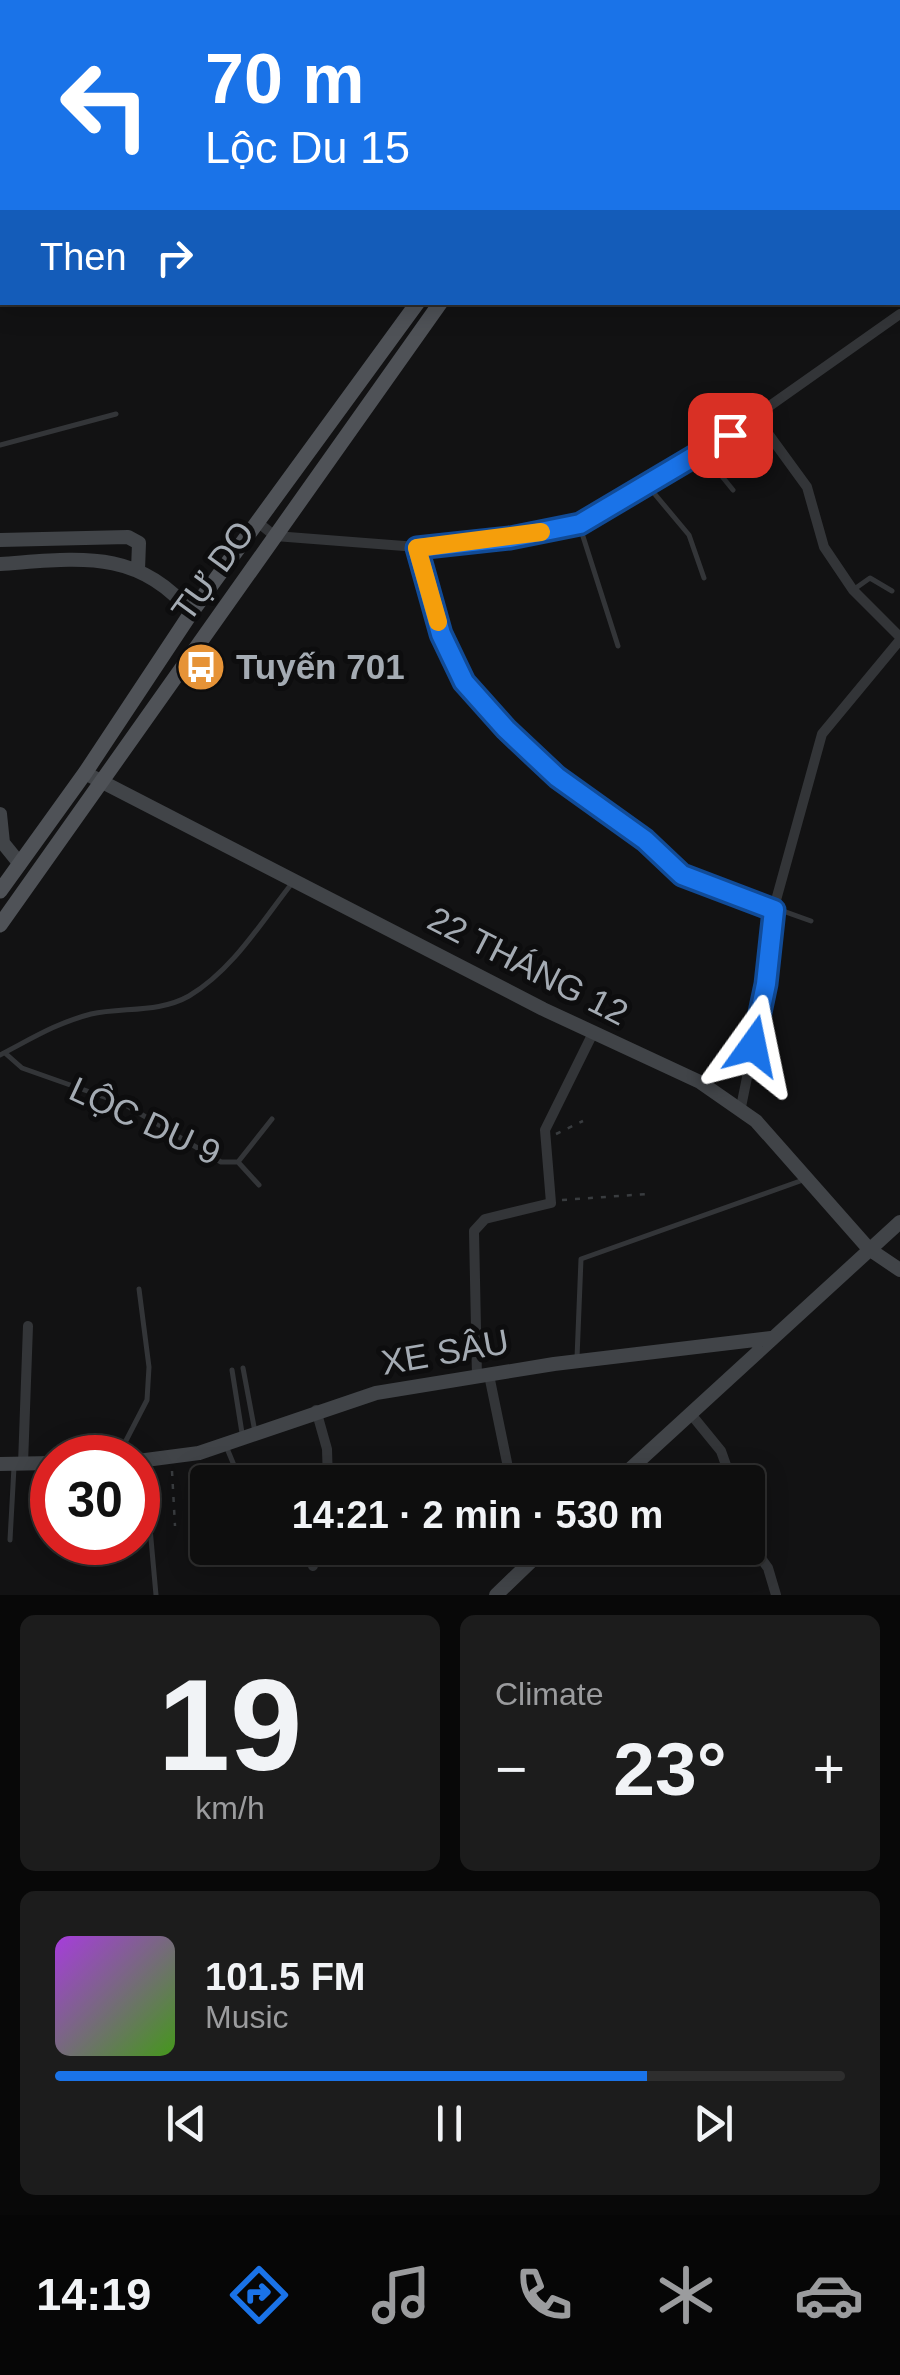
<!DOCTYPE html>
<meta charset="utf-8">
<style>
:root{--surface:#0e0e0e;--page:#1c1c1c;--text:#f1f3f6;--muted:#9b9c9e;--line:#2e2e2e;--accent:#1a73e8}
body{margin:0;font-family:Helvetica,sans-serif;background:var(--page);color:var(--text);height:100vh;display:flex;flex-direction:column;font-size:38px;white-space:nowrap}
*{box-sizing:border-box;margin:0}
p{font-size:32px;color:var(--muted)}
.icon{flex:none;width:55px;height:55px;fill:none;stroke:currentColor;stroke-width:2;stroke-linecap:round;stroke-linejoin:round}
.map{position:relative;height:1595px;overflow:hidden}
.drawer{display:flex;flex-direction:column;gap:20px;padding:20px;background:#080808;flex:1}
.drawer>*{flex:none}
.banner{position:absolute;left:0px;top:0px;width:900px;height:305px;box-shadow:0 5px 25px #0003,0 0 0 2px var(--line);background:#1a73e8;color:#fff;overflow:hidden}
.speed{position:absolute;left:30px;top:1435px;display:flex;gap:20px;font-size:50px;font-weight:700;text-align:center}
.speed>*{display:grid;place-content:center;width:130px;height:130px;border-radius:50%;background:var(--surface);box-shadow:0 5px 25px #0003,0 0 0 2px var(--line);line-height:1}
.speed .limit{border:15px solid #d22;background:#fff;color:#111}
.pin{position:absolute;display:grid;place-items:center;width:85px;height:85px;color:#fff;margin:-42px;border-radius:20px;box-shadow:0 5px 15px #0006}
.me{position:absolute;width:110px;margin:-55px;rotate:12deg;stroke-linejoin:round;filter:drop-shadow(0 0 8px #0008)}
.turn{display:flex;align-items:center;gap:35px;height:210px;padding:0 40px;font-size:45px}
.turn .icon{width:130px;height:130px;stroke-width:2.5}
.turn b{display:block;font-size:70px;line-height:85px}
.then{display:flex;align-items:center;height:95px;padding:0 40px;background:#0003;gap:20px;font-size:38px}
.big{font-size:75px;font-weight:700;line-height:1.1}
.drawer .card{flex:1;display:flex;flex-direction:column;justify-content:center;gap:15px;min-width:0;padding:0 35px;border-radius:15px;background:var(--page)}
.drawer .dial{align-items:center;gap:0}
.dial b{font-size:130px;line-height:1}
.song{display:flex;align-items:center;gap:30px}
.cover{width:120px;height:120px;border-radius:15px;background:linear-gradient(135deg,hsl(280 70% 55%),hsl(100 70% 35%))}
.played{height:10px;border-radius:5px;background:linear-gradient(90deg,var(--accent) 75%,var(--line) 75%)}
.keys{display:flex;justify-content:space-around;direction:ltr}
.heat{display:flex;justify-content:space-between;align-items:center;font-size:55px;direction:ltr}
.drawer .tiles{flex:1;display:grid;gap:20px;grid-template-columns:1fr 1fr}
.card:last-child{grid-column:span 2}
.trip{position:absolute;left:190px;top:1465px;width:575px;height:100px;border-radius:10px;background:var(--surface);box-shadow:0 5px 25px #0003,0 0 0 2px var(--line);font-weight:700;line-height:100px;text-align:center}
.tabs{display:flex;height:160px;justify-content:space-around;align-items:center;background:#060606;color:var(--muted)}
.tabs .icon{width:70px;height:70px}
.tabs .selected{color:var(--accent)}
.tabs b{font-size:45px;color:var(--text)}
.map>svg:first-child{display:block}
.lines{fill:none;stroke-linecap:round;stroke-linejoin:round}
.path{stroke:#393c3f;stroke-width:2.5;stroke-dasharray:5 8;stroke-linecap:butt}
.lane{stroke:#333538;stroke-width:5}
.street{stroke:#333538;stroke-width:10}
.secondary{stroke:#414448;stroke-width:14}
.primary{stroke:#4f5257;stroke-width:15}
.route-casing{stroke:#114b97;stroke-width:25}
.route{stroke:#1a73e8;stroke-width:18}
.slow{stroke:#f59e0b;stroke-width:18}
.labels{text-anchor:middle;stroke-width:10;stroke-linejoin:round;paint-order:stroke}
.street-label{font-size:35px;fill:#a4abb3;stroke:#0d0d0e}
.poi-label{font-size:35px;font-weight:bold;fill:#a4abb3;stroke:#0d0d0e;text-anchor:start}
</style>
<div class="map">
<svg width="900" height="1595" viewBox="0 0 900 1595">
<rect width="100%" height="100%" fill="#121213"/>
<g class="lines">
<path class="path" d="M556,1134L583,1121
M562,1200L647,1194
M172,1471L175,1526"/>
<path class="lane" d="M266,0L269,2
M237,2L239,0
M0,445L116,414
M703,453L733,490
M648,486L689,535L704,578
M580,527L618,646
M417,547L441,634L464,682L506,729L557,777L645,841L682,875L811,921
M853,590L870,578L892,591
M5,1053L22,1068L124,1104L221,1162H238L272,1119
M0,1055C31,1039 56,1023 91,1014C123,1007 159,1013 189,996C233,970 262,921 293,882
M238,1162L259,1185
M577,1358L581,1259L803,1180
M243,1368L255,1432
M232,1370L242,1433
M226,1446L241,1482
M117,1458L147,1400L149,1367L139,1289
M138,1509L150,1528L156,1595
M10,1540L14,1467"/>
<path class="street" d="M756,417L807,487L824,547L853,590L900,637
M256,521L275,536L417,547L510,538L580,525L703,453L900,314
M741,1107L766,984L773,911L822,734L900,640
M489,1375L511,1482
M477,1377L474,1231L485,1219L551,1203L545,1130L593,1033
M316,1410L327,1449L328,1482
M690,1413L721,1451L732,1482
M23,1464L28,1326
M748,1540L768,1568L776,1595
M523,1548L526,1565
M313,1566L316,1548"/>
<path class="secondary" d="M0,540L128,537L139,543L138,570
M0,564C76,559 138,547 191,613
M85,773L543,1009L700,1082L756,1121L869,1249L900,1270
M0,814L3,843L20,864
M138,1461L199,1453L376,1393L554,1364L771,1338
M0,1464L52,1463
M616,1482L900,1222
M496,1595L545,1548"/>
<path class="primary" d="M641,2L643,0
M663,2L664,0
M0,891L85,773L191,613L418,302
M0,925L441,302"/>
</g>
<g class="lines">
<g class="route-casing">
<path id="route" d="M730,435L580,524L510,538L417,548L441,634L464,682L506,729L557,777L645,840L682,875L774,910L766,984L753,1046"/>
</g>
<use href="#route" class="route"/>
<path class="slow" d="M438,622L417,548L541,532"/>
</g>
<defs>
<g id="bus-disc" transform="scale(2.5)"><circle r="9.5" fill="#e69337" stroke="#0d0d0e"/><path d="M-5-6H5V4H4V6H2V4H-2V6H-4V4H-5ZM-3.5-4V0h7V-4ZM-3.5 1.2v1.5H-2V1.2ZM2 1.2v1.5H3.5V1.2Z" fill="#fff"/></g>
</defs>
<g fill-rule="evenodd">
<use href="#bus-disc" x="201" y="667"/>
</g>
<g class="labels">
<g class="street-label">
<text transform="translate(213 571) rotate(-54)" y="12">TỰ DO</text>
<text transform="translate(528 966) rotate(27)" y="12">22 THÁNG 12</text>
<text transform="translate(145 1121) rotate(25)" y="12">LỘC DU 9</text>
<text transform="translate(445 1352) rotate(-10)" y="12">XE SÂU</text>
</g>
<g class="poi-label">
<text x="236" y="679">Tuyến 701</text>
</g>
</g>
</svg>
<div class="speed"><div class="limit">30</div></div>
<div class="pin" style="left:730px;top:435px;background:#d93025"><svg class="icon" aria-label="arrive" viewBox="0 0 24 24"><path d="M6 21V4h12l-3 4 3 4H6"/></svg></div>
<svg class="me" style="left:753px;top:1046px" viewBox="-20 -20 40 40"><path d="M0-17L14 15 0 8-14 15z" fill="#1a73e8" stroke="#fff" stroke-width="4"/></svg>
<div class="trip">14:21 · 2 min · 530 m</div>
<div class="banner">
<div class="turn"><svg class="icon" aria-label="left" viewBox="0 0 24 24"><path d="M17 20v-9H6M10 6l-5 5 5 5"/></svg><div><b>70 m</b>Lộc Du 15</div></div>
<div class="then">Then<svg class="icon" aria-label="right" viewBox="0 0 24 24"><path d="M7 20v-9h11M14 6l5 5-5 5"/></svg></div>
</div>
</div>
<section class="drawer">
<div class="tiles">
<div class="card dial"><b>19</b><p>km/h</p></div>
<div class="card"><p>Climate</p>
<div class="heat"><a>−</a><b class="big">23°</b><a>+</a></div>
</div>
<div class="card">
<div class="song"><i class="cover"></i><div><b>101.5 FM</b><p>Music</p></div></div>
<div class="played"></div>
<div class="keys"><svg class="icon" aria-label="previous" viewBox="0 0 24 24"><path d="M18 5L8 12l10 7zM5 5v14"/></svg><svg class="icon" aria-label="pause" viewBox="0 0 24 24"><path d="M8 5v14M16 5v14"/></svg><svg class="icon" aria-label="next" viewBox="0 0 24 24"><path d="M6 5l10 7-10 7zM19 5v14"/></svg></div>
</div>
</div>
</section>
<nav class="tabs">
<b>14:19</b>
<svg class="icon selected" aria-label="directions" viewBox="0 0 24 24"><path d="M12 3l9 9-9 9-9-9zM9 14v-3h6M13 9l2 2-2 2"/></svg>
<svg class="icon" aria-label="music" viewBox="0 0 24 24"><path d="M9 18V5l10-2v13"/><circle cx="6" cy="18" r="3"/><circle cx="16" cy="16" r="3"/></svg>
<svg class="icon" aria-label="phone" viewBox="0 0 24 24"><path d="M5 4h4l2 5-3 2q2 4 5 5l2-3 5 2v4C11 20 4 13 5 4z"/></svg>
<svg class="icon" aria-label="climate" viewBox="0 0 24 24"><path d="M12 3v18M4 7l16 10M4 17L20 7"/></svg>
<svg class="icon" aria-label="car" viewBox="0 0 24 24"><path d="M5 17H2v-5l4-1 3-4h7l3 4 3 1v5h-3M9 17h6M6 11h13"/><circle cx="7" cy="17" r="2"/><circle cx="17" cy="17" r="2"/></svg>
</nav>
